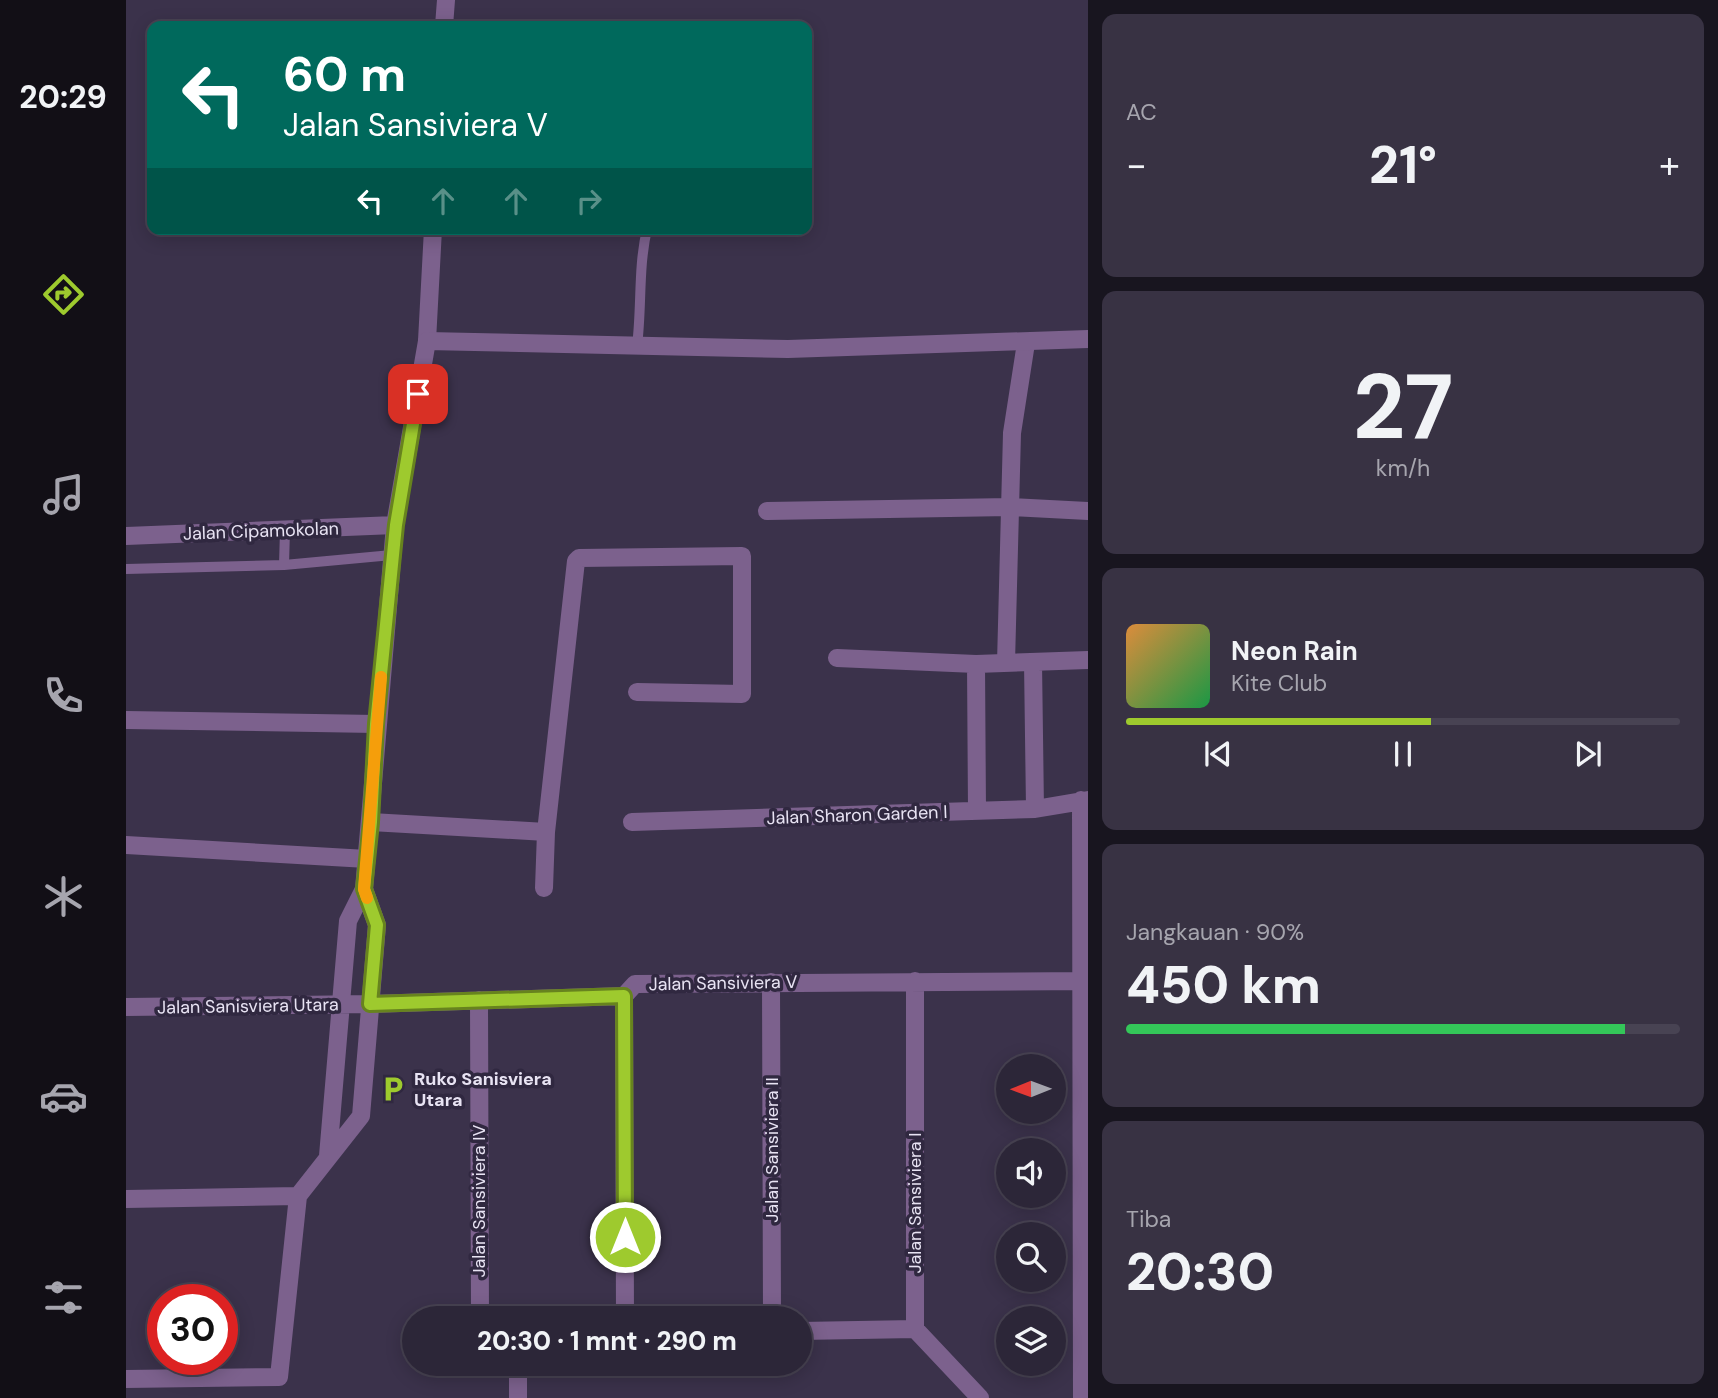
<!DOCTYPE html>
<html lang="id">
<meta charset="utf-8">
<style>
:root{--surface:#2c2638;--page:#383243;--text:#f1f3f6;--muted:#a6a5ae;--line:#484353;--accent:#9eca2e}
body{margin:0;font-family:"DM Sans",sans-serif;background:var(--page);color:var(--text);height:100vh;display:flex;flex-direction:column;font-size:26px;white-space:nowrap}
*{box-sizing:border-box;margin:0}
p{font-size:23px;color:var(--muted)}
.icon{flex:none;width:38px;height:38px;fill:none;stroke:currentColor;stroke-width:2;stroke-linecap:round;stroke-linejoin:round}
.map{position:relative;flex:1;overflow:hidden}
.details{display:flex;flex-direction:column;gap:14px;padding:14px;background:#18151f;width:630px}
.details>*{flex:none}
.banner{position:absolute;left:21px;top:21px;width:665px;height:214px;border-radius:14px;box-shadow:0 4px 18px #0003,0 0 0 2px var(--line);background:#00695c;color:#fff;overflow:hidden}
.needle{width:46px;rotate:269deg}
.fabs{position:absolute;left:870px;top:1054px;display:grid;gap:14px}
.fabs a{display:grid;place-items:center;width:70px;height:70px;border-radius:50%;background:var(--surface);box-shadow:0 4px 18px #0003,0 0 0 2px var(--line);font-size:35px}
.speed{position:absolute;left:21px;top:1284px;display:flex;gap:14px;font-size:35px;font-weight:700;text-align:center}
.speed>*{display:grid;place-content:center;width:91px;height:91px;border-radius:50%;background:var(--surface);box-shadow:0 4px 18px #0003,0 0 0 2px var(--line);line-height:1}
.speed .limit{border:10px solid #d22;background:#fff;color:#111}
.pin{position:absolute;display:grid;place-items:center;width:60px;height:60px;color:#fff;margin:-30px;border-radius:14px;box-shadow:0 4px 10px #0006}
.me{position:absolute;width:77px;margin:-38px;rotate:0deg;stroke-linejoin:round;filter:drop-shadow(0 0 5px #0008)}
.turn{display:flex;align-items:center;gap:24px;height:147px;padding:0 21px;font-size:32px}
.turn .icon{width:91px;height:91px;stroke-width:2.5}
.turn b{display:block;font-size:49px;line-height:60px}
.lanes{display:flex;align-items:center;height:66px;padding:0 21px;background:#0003;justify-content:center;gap:35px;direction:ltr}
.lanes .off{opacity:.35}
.big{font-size:52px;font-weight:800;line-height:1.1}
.details .tile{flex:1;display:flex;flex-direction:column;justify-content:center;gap:10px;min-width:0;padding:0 24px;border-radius:14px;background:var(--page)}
.details .dial{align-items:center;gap:0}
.dial b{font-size:91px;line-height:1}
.song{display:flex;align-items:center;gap:21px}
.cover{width:84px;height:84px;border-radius:10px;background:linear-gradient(135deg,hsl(30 70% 55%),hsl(140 70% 35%))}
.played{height:7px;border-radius:4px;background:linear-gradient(90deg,var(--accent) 55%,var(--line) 55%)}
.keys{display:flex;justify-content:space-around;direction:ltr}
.heat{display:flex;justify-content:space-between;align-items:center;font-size:38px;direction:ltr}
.charge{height:10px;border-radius:5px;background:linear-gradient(90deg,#34c759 90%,var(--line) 0)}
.trip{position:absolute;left:276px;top:1306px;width:410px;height:70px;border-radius:35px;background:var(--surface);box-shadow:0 4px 18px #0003,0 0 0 2px var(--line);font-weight:800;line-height:70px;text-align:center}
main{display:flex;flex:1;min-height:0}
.tabs{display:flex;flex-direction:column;width:126px;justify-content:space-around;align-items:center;background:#120f16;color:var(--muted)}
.tabs .icon{width:49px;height:49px}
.tabs .current{color:var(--accent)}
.tabs b{font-size:32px;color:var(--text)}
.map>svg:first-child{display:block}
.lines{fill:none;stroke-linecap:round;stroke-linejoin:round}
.service{stroke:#7c618d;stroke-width:10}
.minor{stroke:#7c618d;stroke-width:18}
.tertiary{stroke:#7c618d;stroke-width:18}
.route-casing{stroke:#67831e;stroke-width:18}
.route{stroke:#9eca2e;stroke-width:12}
.slow{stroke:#f59e0b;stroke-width:12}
.labels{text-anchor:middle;stroke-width:7;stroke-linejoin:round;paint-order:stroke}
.street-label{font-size:18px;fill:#e8e3f3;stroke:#302840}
.poi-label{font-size:18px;font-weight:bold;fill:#e8e3f3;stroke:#302840;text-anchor:start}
</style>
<main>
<nav class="tabs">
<b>20:29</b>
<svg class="icon current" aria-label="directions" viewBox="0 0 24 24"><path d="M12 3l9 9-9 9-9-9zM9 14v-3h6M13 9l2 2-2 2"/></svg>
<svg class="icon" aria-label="music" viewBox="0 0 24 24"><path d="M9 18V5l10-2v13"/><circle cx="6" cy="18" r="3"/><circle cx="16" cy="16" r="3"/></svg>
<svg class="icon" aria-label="phone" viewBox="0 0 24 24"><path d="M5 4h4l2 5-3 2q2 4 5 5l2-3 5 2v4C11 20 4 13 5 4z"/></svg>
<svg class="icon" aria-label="climate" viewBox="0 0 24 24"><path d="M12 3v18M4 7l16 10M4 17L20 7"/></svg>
<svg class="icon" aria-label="car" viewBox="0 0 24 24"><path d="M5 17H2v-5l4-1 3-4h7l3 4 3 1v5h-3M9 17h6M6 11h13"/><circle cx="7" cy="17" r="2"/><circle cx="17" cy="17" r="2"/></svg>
<svg class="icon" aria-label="filters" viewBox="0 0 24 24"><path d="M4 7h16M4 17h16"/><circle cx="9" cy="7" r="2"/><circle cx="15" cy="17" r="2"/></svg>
</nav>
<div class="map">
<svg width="962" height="1398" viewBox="0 0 962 1398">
<rect width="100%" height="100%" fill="#3b324b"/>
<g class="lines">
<path class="service" d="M511,346C516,306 512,268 521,229
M158,565L159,530
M0,569L158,565L266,555"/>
<path class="minor" d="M318,26L320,0
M301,341L307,229
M641,511L884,507L962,511
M711,658L850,664L962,660
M907,662L909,809
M880,663L886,433L900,343
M850,664L851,811
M0,720L250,724
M955,800L956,1398
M245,822L420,832
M506,822L909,809L962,800
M0,845L241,859
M418,888L420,832L450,561L453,558L616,556V694L511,692
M789,981V1329L854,1398
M645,982L646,1318
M498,996L499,1318
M353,1000L354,1318
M0,1007L244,1004L498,996L509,984L962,981
M202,1156L222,921L238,889
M0,1199L172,1196
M674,1331L789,1329
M392,1363V1398
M0,1379L153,1377L172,1196L235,1116L251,925L238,889L269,525"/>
<path class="tertiary" d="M0,536L269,525L301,341L662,349L962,339"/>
</g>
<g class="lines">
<g class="route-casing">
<path id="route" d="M292,394L270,525L250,724L245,822L238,889L251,925L244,1004L498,996L499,1237"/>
</g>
<use href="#route" class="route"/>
<path class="slow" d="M241,898L238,889L255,677"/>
</g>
<defs>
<g id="parking-bare" transform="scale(2.1)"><path d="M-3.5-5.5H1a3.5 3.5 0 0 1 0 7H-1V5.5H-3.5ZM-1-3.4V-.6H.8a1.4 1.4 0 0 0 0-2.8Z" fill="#9eca2e" stroke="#302840" stroke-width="2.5" paint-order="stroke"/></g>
</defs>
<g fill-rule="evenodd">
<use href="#parking-bare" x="267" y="1089"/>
</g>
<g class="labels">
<g class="street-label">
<text transform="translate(135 531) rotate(-2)" y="6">Jalan Cipamokolan</text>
<text transform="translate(731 815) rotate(-2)" y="6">Jalan Sharon Garden I</text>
<text transform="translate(597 983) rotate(-1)" y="6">Jalan Sansiviera V</text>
<text transform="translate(122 1006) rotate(-1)" y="6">Jalan Sanisviera Utara</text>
<text transform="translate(646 1150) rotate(-90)" y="6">Jalan Sansiviera II</text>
<text transform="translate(353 1201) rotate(-90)" y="6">Jalan Sansiviera IV</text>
<text transform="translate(789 1203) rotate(-90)" y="6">Jalan Sansiviera I</text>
</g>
<g class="poi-label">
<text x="288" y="1085">Ruko Sanisviera<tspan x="288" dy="21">Utara</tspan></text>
</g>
</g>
</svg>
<div class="fabs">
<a><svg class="needle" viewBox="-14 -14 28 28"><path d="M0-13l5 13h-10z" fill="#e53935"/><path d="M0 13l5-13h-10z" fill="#a6a5ae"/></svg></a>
<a><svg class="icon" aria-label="sound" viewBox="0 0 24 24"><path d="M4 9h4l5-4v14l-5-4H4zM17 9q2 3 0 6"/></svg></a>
<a><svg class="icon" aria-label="search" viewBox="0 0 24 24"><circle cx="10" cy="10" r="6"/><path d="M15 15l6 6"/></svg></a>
<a><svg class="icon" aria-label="layers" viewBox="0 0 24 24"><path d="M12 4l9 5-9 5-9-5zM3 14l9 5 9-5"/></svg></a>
</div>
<div class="speed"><div class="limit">30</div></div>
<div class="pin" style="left:292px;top:394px;background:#d93025"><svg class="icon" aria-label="arrive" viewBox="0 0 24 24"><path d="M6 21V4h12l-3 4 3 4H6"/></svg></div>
<svg class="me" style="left:499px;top:1237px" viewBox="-20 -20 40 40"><circle r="17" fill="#9eca2e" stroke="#fff" stroke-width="3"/><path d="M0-11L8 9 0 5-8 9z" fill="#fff"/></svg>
<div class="trip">20:30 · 1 mnt · 290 m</div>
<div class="banner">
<div class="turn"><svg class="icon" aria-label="left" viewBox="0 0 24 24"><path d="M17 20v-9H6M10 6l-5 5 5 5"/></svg><div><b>60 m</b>Jalan Sansiviera V</div></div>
<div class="lanes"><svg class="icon" aria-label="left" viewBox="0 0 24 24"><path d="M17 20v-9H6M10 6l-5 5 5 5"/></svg><svg class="icon off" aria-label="ahead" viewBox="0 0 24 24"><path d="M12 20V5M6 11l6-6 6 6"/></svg><svg class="icon off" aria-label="ahead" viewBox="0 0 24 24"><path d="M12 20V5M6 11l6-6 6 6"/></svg><svg class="icon off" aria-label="right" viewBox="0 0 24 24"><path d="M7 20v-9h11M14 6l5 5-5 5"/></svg></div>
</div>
</div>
<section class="details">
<div class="tile"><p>AC</p>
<div class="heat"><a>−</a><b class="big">21°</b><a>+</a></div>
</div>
<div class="tile dial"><b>27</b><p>km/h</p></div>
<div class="tile">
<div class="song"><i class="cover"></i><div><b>Neon Rain</b><p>Kite Club</p></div></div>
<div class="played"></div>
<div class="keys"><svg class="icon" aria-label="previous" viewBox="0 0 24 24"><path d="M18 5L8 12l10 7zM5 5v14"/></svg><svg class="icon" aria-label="pause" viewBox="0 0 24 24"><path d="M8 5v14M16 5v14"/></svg><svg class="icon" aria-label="next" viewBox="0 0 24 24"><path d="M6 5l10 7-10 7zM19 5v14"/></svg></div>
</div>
<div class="tile"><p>Jangkauan · 90%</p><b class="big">450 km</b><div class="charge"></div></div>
<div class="tile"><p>Tiba</p><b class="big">20:30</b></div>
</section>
</main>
